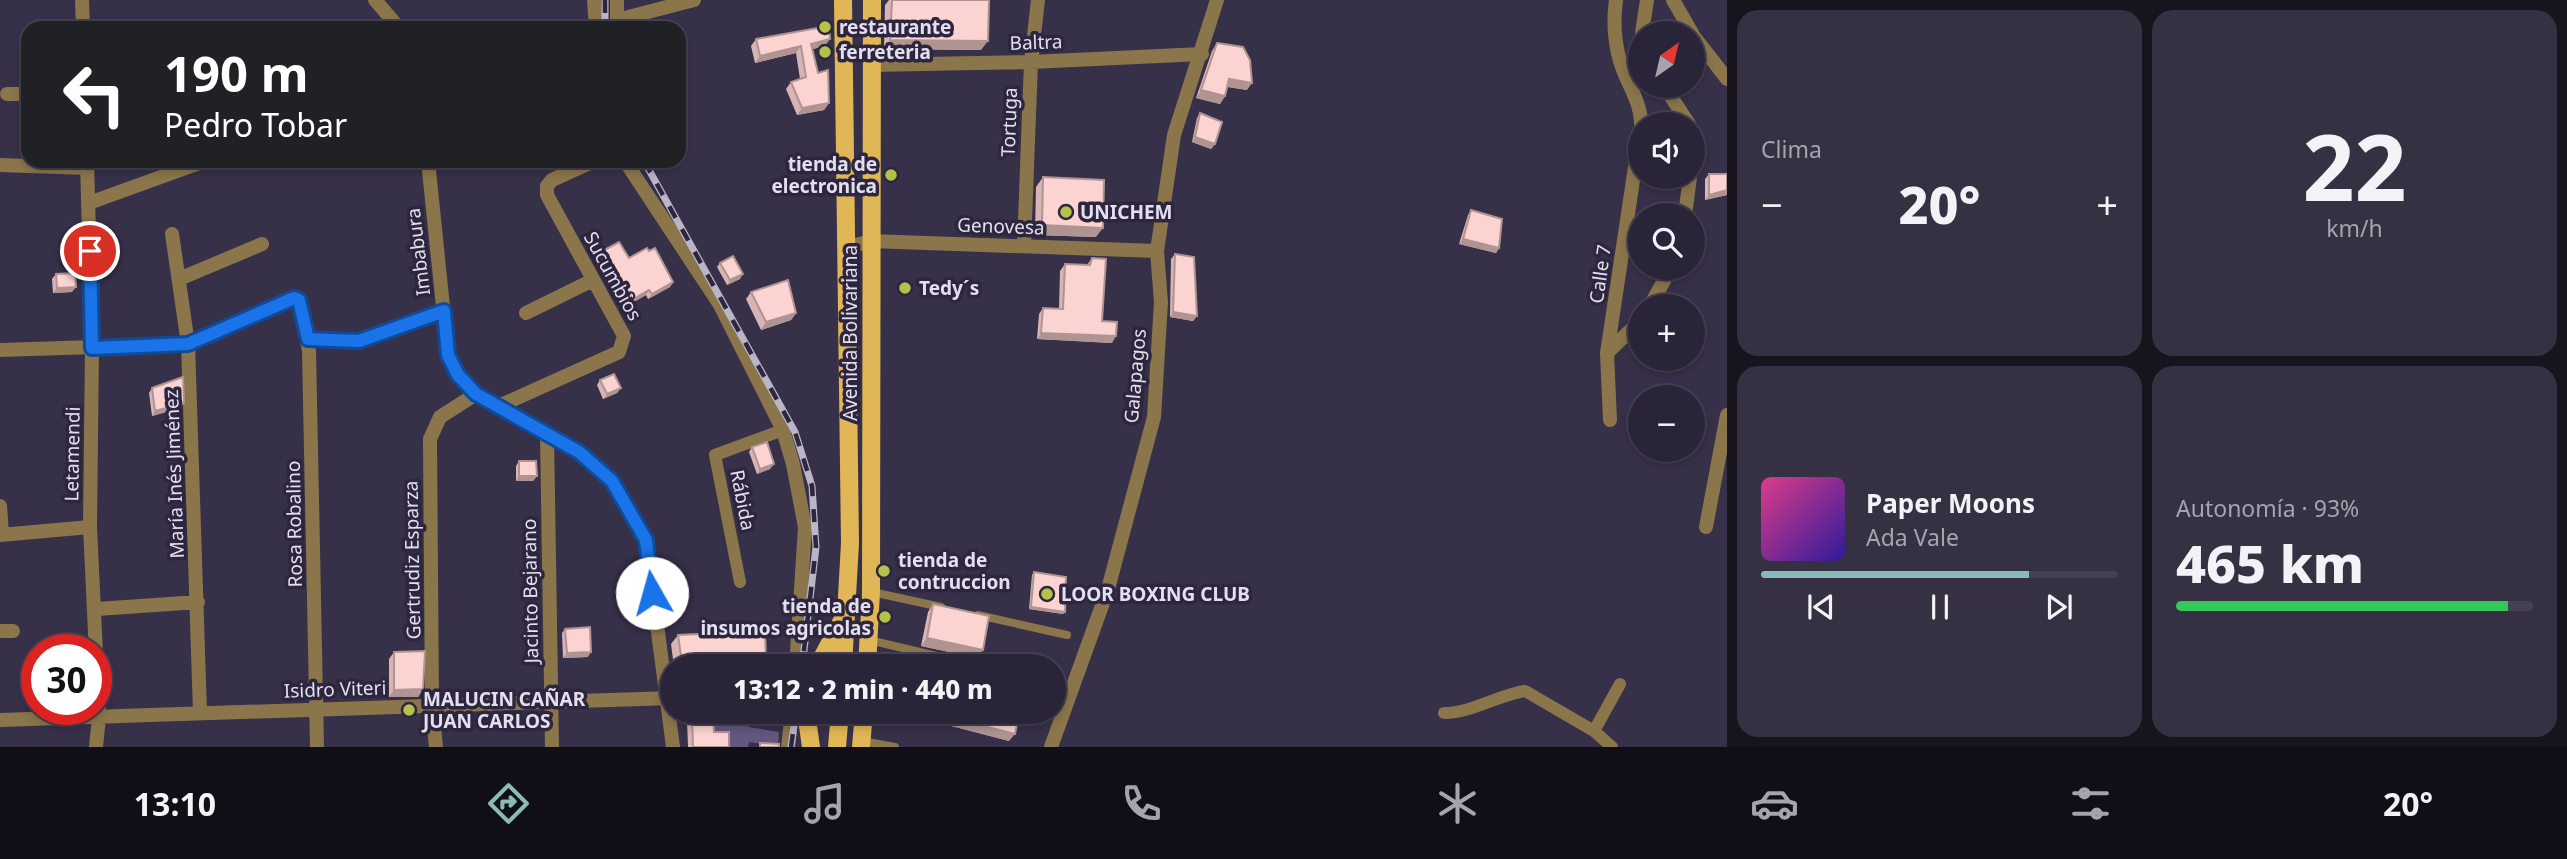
<!DOCTYPE html>
<html lang="es">
<meta charset="utf-8">
<style>
:root{--surface:#292437;--page:#353042;--text:#f1f3f6;--muted:#a5a4ad;--line:#454152;--accent:#8bbbb9}
body{margin:0;font-family:"Noto Sans",sans-serif;background:var(--page);color:var(--text);height:100vh;display:flex;flex-direction:column;font-size:26px;white-space:nowrap}
*{box-sizing:border-box;margin:0}
p{font-size:23px;color:var(--muted)}
.icon{flex:none;width:38px;height:38px;fill:none;stroke:currentColor;stroke-width:2;stroke-linecap:round;stroke-linejoin:round}
.map{position:relative;flex:1;overflow:hidden}
.drawer{display:flex;flex-direction:column;gap:10px;padding:10px;background:#17141e;width:840px}
.drawer>*{flex:none}
.top-card{position:absolute;left:21px;top:21px;width:665px;height:147px;border-radius:21px;box-shadow:0 4px 10px #0003,0 0 0 2px var(--line);background:#202124;color:#fff;overflow:hidden}
.needle{width:46px;rotate:34deg}
.controls{position:absolute;left:1628px;top:21px;display:grid;gap:14px}
.controls a{display:grid;place-items:center;width:77px;height:77px;border-radius:50%;background:var(--surface);box-shadow:0 4px 10px #0003,0 0 0 2px var(--line);font-size:35px}
.speed{position:absolute;left:21px;top:634px;display:flex;gap:14px;font-size:35px;font-weight:700;text-align:center}
.speed>*{display:grid;place-content:center;width:91px;height:91px;border-radius:50%;background:var(--surface);box-shadow:0 4px 10px #0003,0 0 0 2px var(--line);line-height:1}
.speed .limit{border:10px solid #d22;background:#fff;color:#111}
.pin{position:absolute;display:grid;place-items:center;width:60px;height:60px;color:#fff;margin:-30px;border:4px solid #fff;border-radius:50%;box-shadow:0 2px 7px #0007}
.me{position:absolute;width:77px;margin:-38px;rotate:353deg;stroke-linejoin:round;filter:drop-shadow(0 0 5px #0008)}
.turn{display:flex;align-items:center;gap:24px;height:147px;padding:0 28px;font-size:32px}
.turn .icon{width:91px;height:91px;stroke-width:2.5}
.turn b{display:block;font-size:49px;line-height:60px}
.big{font-size:52px;font-weight:800;line-height:1.1}
.drawer .card{flex:1;display:flex;flex-direction:column;justify-content:center;gap:10px;min-width:0;padding:0 24px;border-radius:21px;background:var(--page)}
.drawer .dial{align-items:center;gap:0}
.dial b{font-size:91px;line-height:1}
.song{display:flex;align-items:center;gap:21px}
.cover{width:84px;height:84px;border-radius:10px;background:linear-gradient(135deg,hsl(330 70% 55%),hsl(250 70% 35%))}
.played{height:7px;border-radius:4px;background:linear-gradient(90deg,var(--accent) 75%,var(--line) 75%)}
.keys{display:flex;justify-content:space-around;direction:ltr}
.heat{display:flex;justify-content:space-between;align-items:center;font-size:38px;direction:ltr}
.charge{height:10px;border-radius:5px;background:linear-gradient(90deg,#34c759 93%,var(--line) 0)}
.drawer .tiles{flex:1;display:grid;gap:10px;grid-template-columns:repeat(2,1fr)}
.trip{position:absolute;left:660px;top:654px;width:406px;height:70px;border-radius:35px;background:var(--surface);box-shadow:0 4px 10px #0003,0 0 0 2px var(--line);font-weight:800;line-height:70px;text-align:center}
.tab-bar{display:flex;height:112px;justify-content:space-around;align-items:center;background:#100e16;color:var(--muted)}
.tab-bar .icon{width:49px;height:49px}
.tab-bar .on{color:var(--accent)}
.tab-bar b{font-size:32px;color:var(--text)}
main{display:flex;flex:1;min-height:0}
.map>svg:first-child{display:block}
.green{fill:#63577e}
.lines{fill:none;stroke-linecap:round;stroke-linejoin:round}
.service{stroke:#8b764b;stroke-width:8}
.pedestrian{stroke:#8b764b;stroke-width:12}
.minor{stroke:#8b764b;stroke-width:14}
.tertiary{stroke:#8b764b;stroke-width:14}
.primary{stroke:#e1b656;stroke-width:18}
.rail-casing{stroke:#bab5c7;stroke-width:7}
.rail{stroke:#2d263e;stroke-width:4.5;stroke-dasharray:13;stroke-linecap:butt}
.wall{fill:#d8b5b4}
.shaded-wall{fill:#b09492}
.building{fill:#fbd3d1;stroke:#b09492;stroke-width:2}
.route-casing{stroke:#114b97;stroke-width:18}
.route{stroke:#1a73e8;stroke-width:12}
.poi-dot{fill:#b4c24a;stroke:#2d263e;stroke-width:2.5}
.labels{text-anchor:middle;stroke-width:7;stroke-linejoin:round;paint-order:stroke}
.poi-label{font-size:19px;font-weight:bold;fill:#e3dfef;stroke:#2d263e;text-anchor:start}
.street-label{font-size:19px;fill:#e3dfef;stroke:#2d263e}
</style>
<main>
<div class="map">
<svg width="1727" height="747" viewBox="0 0 1727 747">
<rect width="100%" height="100%" fill="#373049"/>
<path class="green" d="M710,712H780V718L752,714L749,727L779,732L778,746L749,742L748,747H726L712,738Z"/>
<g class="lines">
<path class="service" d="M872,592L941,607
M978,615L1067,635
M869,640L983,667
M862,741L895,747"/>
<path class="pedestrian" d="M740,582L715,455L783,430
M1444,713C1471,713 1498,695 1525,691L1594,731L1620,684
M1594,731L1612,747"/>
<path class="minor" d="M375,0L399,28
M594,0L596,28
M1616,0C1613,21 1614,40 1620,61C1626,82 1641,101 1641,124
M617,20L694,0
M617,27V0
M1642,33L1647,0
M870,65L1031,62L1202,54
M1664,86L1689,124
M7,94H28
M1692,130V162
M428,161L448,355L458,375L476,394L579,452L612,481L626,503L646,540L673,747
M625,161L720,305L783,430L793,464L805,527L796,667
M0,165L87,168
M89,203L205,161
M1685,215L1690,177
M172,234L188,344L200,713
M1024,246L1031,62L1038,0
M179,279L262,244
M1650,306L1671,268
M526,313L593,280
M308,339L359,341L444,311
M0,350L188,344L290,299L299,300L309,351L317,747
M1607,353L1640,321
M499,406L619,352L624,336L547,195V186L552,180L594,161
M1610,420L1607,353L1640,134
M547,434L552,747
M0,506L2,534
M1706,527L1727,415
M0,535L90,527
M97,609L198,602
M0,631H13
M436,747L432,706L430,439L440,417L476,394
M788,747L792,712
M1051,747L1108,589L1154,417L1161,302L1157,251"/>
<path class="tertiary" d="M82,0L83,28
M1673,0L1692,33
M1692,34L1727,79
M87,161L92,347L90,527L99,717L96,747
M845,248L871,241L1157,251L1174,135L1217,0
M0,720L672,698"/>
<path class="primary" d="M843,0L850,543L843,667
M817,667L844,617
M867,667L871,592L872,0
M806,712L811,747
M837,747L840,712
M861,747L864,712"/>
<g class="rail-casing">
<path id="rail" d="M605,0V28
M644,161L795,432L812,486L816,547L802,667
M791,747L796,712"/>
</g>
<use href="#rail" class="rail"/>
</g>
<path class="wall" d="M889,0H989L981,50L884,49L885,5Z
M756,39L825,46L812,49L818,73L829,103L824,110L797,115L786,89L791,82L800,79L796,53L755,63L751,46Z
M1217,43L1247,90L1227,87L1225,96L1220,104L1196,98L1212,51Z
M1200,113L1215,144L1211,149L1192,142L1197,118Z
M1709,174H1727V195L1705,200V179Z
M1043,177L1096,237L1035,235L1036,187Z
M1471,210L1499,248L1496,253L1459,244L1468,215Z
M597,254L629,258L673,282L670,287L648,299L646,295L623,308L593,259Z
M1175,254L1197,316L1193,321L1170,317L1171,259Z
M1092,258L1102,321L1112,343L1037,339L1039,314L1043,308L1059,309L1060,271L1065,264L1087,265Z
M720,263L740,279L727,285L717,267Z
M56,274L72,292L53,293L52,279Z
M751,292L796,313L791,320L761,330L746,299Z
M600,380L621,388L617,393L603,399L597,385Z
M152,388L180,408L152,416L149,393Z
M752,447L770,469L757,474L749,452Z
M519,461L537,476L533,481H516V466Z
M1034,572L1065,612L1063,614L1029,609L1032,575Z
M933,604L977,658L921,646L928,612Z
M565,629L588,657L563,658L562,633Z
M678,635L766,660L761,667H674L671,644Z
M394,652L423,689L418,697H389V659Z
M943,712H1007L1009,741L940,723Z
M692,713L714,732L729,747H688L687,720Z"/>
<path class="shaded-wall" d="M830,39L825,46L806,51L811,44Z
M890,40L988,41L981,50L884,49Z
M801,46L796,53L755,63L760,56Z
M1229,79L1252,83L1247,90L1224,86Z
M1201,90L1225,96L1220,104L1196,98Z
M829,103L824,110L797,115L802,108Z
M1195,137L1215,144L1211,149L1192,142Z
M1727,190V195L1705,200L1709,195Z
M1042,225L1103,228L1096,237L1035,235Z
M1463,239L1499,248L1496,253L1459,244Z
M743,274L740,279L727,285L730,280Z
M673,282L670,287L648,299L652,294Z
M76,287L72,292L53,293L57,288Z
M649,290L646,295L623,308L626,303Z
M1173,312L1197,316L1193,321L1170,317Z
M796,313L791,320L761,330L766,322Z
M1041,333L1116,336L1112,343L1037,339Z
M621,388L617,393L603,399L607,394Z
M184,403L180,408L152,416L155,411Z
M774,464L770,469L757,474L760,469Z
M519,476H537L533,481H516Z
M1031,607L1065,612L1063,614L1029,609Z
M927,638L983,650L977,658L921,646Z
M591,652L588,657L563,658L567,653Z
M766,660L761,667H680L682,663Z
M423,689L418,697H389L394,690Z
M945,716L1015,734L1009,741L940,723Z"/>
<path class="building" d="M892,0H989L988,41L890,40Z
M829,26L830,39L811,44L818,73L828,70L829,103L802,108L791,82L806,77L801,46L760,56L756,39Z
M1217,43L1243,47L1250,60L1252,83L1229,79L1225,96L1201,90Z
M1200,113L1222,122L1215,144L1195,137Z
M1709,174H1727V190L1709,195Z
M1043,177L1104,180L1103,228L1042,225Z
M1471,210L1502,219L1499,248L1463,239Z
M619,242L629,258L647,248L649,251L655,248L673,282L652,294L649,290L626,303L597,254Z
M1175,254L1194,257L1197,316L1173,312Z
M733,256L743,274L730,280L720,263Z
M1092,258L1106,259L1102,321L1117,322L1116,336L1041,333L1043,308L1063,309L1065,264L1090,265Z
M75,273L76,287L57,288L56,274Z
M788,280L796,313L766,322L751,292Z
M614,374L621,388L607,394L600,380Z
M183,377L184,403L155,411L152,388Z
M767,442L774,464L760,469L752,447Z
M519,461H536L537,476H519Z
M1034,572L1066,577L1065,612L1031,607Z
M933,604L989,616L983,650L927,638Z
M590,627L591,652L567,653L565,629Z
M765,631L766,660L682,663L678,635Z
M425,651L423,689L394,690V652Z
M713,712L714,732H729V747H693L692,713Z
M946,712H1007L1019,715L1015,734L945,716Z
M760,743L779,744V747H760Z"/>
<g class="lines">
<g class="route-casing">
<path id="route" d="M90,251L92,348L188,344L294,298L299,300L308,339L359,341L444,311L448,355L458,375L476,394L579,452L612,481L646,540L652,593"/>
</g>
<use href="#route" class="route"/>
</g>
<g class="poi-dot">
<circle cx="825" cy="27" r="7"/>
<circle cx="825" cy="52" r="7"/>
<circle cx="891" cy="175" r="7"/>
<circle cx="1066" cy="212" r="7"/>
<circle cx="905" cy="288" r="7"/>
<circle cx="884" cy="571" r="7"/>
<circle cx="1047" cy="594" r="7"/>
<circle cx="885" cy="617" r="7"/>
<circle cx="409" cy="710" r="7"/>
</g>
<g class="labels">
<g class="poi-label">
<text x="839" y="34">restaurante</text>
<text x="839" y="59">ferreteria</text>
<text x="877" y="171" text-anchor="end">tienda de<tspan x="877" dy="22">electronica</tspan></text>
<text x="1080" y="219">UNICHEM</text>
<text x="919" y="295">Tedy´s</text>
<text x="898" y="567">tienda de<tspan x="898" dy="22">contruccion</tspan></text>
<text x="1061" y="601">LOOR BOXING CLUB</text>
<text x="871" y="613" text-anchor="end">tienda de<tspan x="871" dy="22">insumos agricolas</tspan></text>
<text x="423" y="706">MALUCIN CAÑAR<tspan x="423" dy="22">JUAN CARLOS</tspan></text>
</g>
<g class="street-label">
<text transform="translate(1036 42) rotate(-2)" y="7">Baltra</text>
<text transform="translate(1009 122) rotate(-88)" y="7">Tortuga</text>
<text transform="translate(1001 226) rotate(2)" y="7">Genovesa</text>
<text transform="translate(418 252) rotate(-97)" y="7">Imbabura</text>
<text transform="translate(1600 274) rotate(-82)" y="7">Calle 7</text>
<text transform="translate(613 276) rotate(61)" y="7">Sucumbios</text>
<text transform="translate(850 333) rotate(-90)" y="7">Avenida Bolivariana</text>
<text transform="translate(1135 376) rotate(-85)" y="7">Galapagos</text>
<text transform="translate(72 454) rotate(-89)" y="7">Letamendi</text>
<text transform="translate(174 474) rotate(-92)" y="7">María Inés Jiménez</text>
<text transform="translate(743 500) rotate(79)" y="7">Rábida</text>
<text transform="translate(294 524) rotate(-91)" y="7">Rosa Robalino</text>
<text transform="translate(412 560) rotate(-91)" y="7">Gertrudiz Esparza</text>
<text transform="translate(530 591) rotate(-91)" y="7">Jacinto Bejarano</text>
<text transform="translate(335 689) rotate(-2)" y="7">Isidro Viteri</text>
</g>
</g>
</svg>
<div class="controls">
<a><svg class="needle" viewBox="-14 -14 28 28"><path d="M0-13l5 13h-10z" fill="#e53935"/><path d="M0 13l5-13h-10z" fill="#a5a4ad"/></svg></a>
<a><svg class="icon" aria-label="sound" viewBox="0 0 24 24"><path d="M4 9h4l5-4v14l-5-4H4zM17 9q2 3 0 6"/></svg></a>
<a><svg class="icon" aria-label="search" viewBox="0 0 24 24"><circle cx="10" cy="10" r="6"/><path d="M15 15l6 6"/></svg></a>
<a>+</a>
<a>−</a>
</div>
<div class="speed"><div class="limit">30</div></div>
<div class="pin" style="left:90px;top:251px;background:#d93025"><svg class="icon" aria-label="arrive" viewBox="0 0 24 24"><path d="M6 21V4h12l-3 4 3 4H6"/></svg></div>
<svg class="me" style="left:652px;top:593px" viewBox="-20 -20 40 40"><circle r="19" fill="#fff"/><path d="M0-13L10 11 0 6-10 11z" fill="#1a73e8"/></svg>
<div class="trip">13:12 · 2 min · 440 m</div>
<div class="top-card">
<div class="turn"><svg class="icon" aria-label="left" viewBox="0 0 24 24"><path d="M17 20v-9H6M10 6l-5 5 5 5"/></svg><div><b>190 m</b>Pedro Tobar</div></div>
</div>
</div>
<section class="drawer">
<div class="tiles">
<div class="card"><p>Clima</p>
<div class="heat"><a>−</a><b class="big">20°</b><a>+</a></div>
</div>
<div class="card dial"><b>22</b><p>km/h</p></div>
<div class="card">
<div class="song"><i class="cover"></i><div><b>Paper Moons</b><p>Ada Vale</p></div></div>
<div class="played"></div>
<div class="keys"><svg class="icon" aria-label="previous" viewBox="0 0 24 24"><path d="M18 5L8 12l10 7zM5 5v14"/></svg><svg class="icon" aria-label="pause" viewBox="0 0 24 24"><path d="M8 5v14M16 5v14"/></svg><svg class="icon" aria-label="next" viewBox="0 0 24 24"><path d="M6 5l10 7-10 7zM19 5v14"/></svg></div>
</div>
<div class="card"><p>Autonomía · 93%</p><b class="big">465 km</b><div class="charge"></div></div>
</div>
</section>
</main>
<nav class="tab-bar">
<b>13:10</b>
<svg class="icon on" aria-label="directions" viewBox="0 0 24 24"><path d="M12 3l9 9-9 9-9-9zM9 14v-3h6M13 9l2 2-2 2"/></svg>
<svg class="icon" aria-label="music" viewBox="0 0 24 24"><path d="M9 18V5l10-2v13"/><circle cx="6" cy="18" r="3"/><circle cx="16" cy="16" r="3"/></svg>
<svg class="icon" aria-label="phone" viewBox="0 0 24 24"><path d="M5 4h4l2 5-3 2q2 4 5 5l2-3 5 2v4C11 20 4 13 5 4z"/></svg>
<svg class="icon" aria-label="climate" viewBox="0 0 24 24"><path d="M12 3v18M4 7l16 10M4 17L20 7"/></svg>
<svg class="icon" aria-label="car" viewBox="0 0 24 24"><path d="M5 17H2v-5l4-1 3-4h7l3 4 3 1v5h-3M9 17h6M6 11h13"/><circle cx="7" cy="17" r="2"/><circle cx="17" cy="17" r="2"/></svg>
<svg class="icon" aria-label="filters" viewBox="0 0 24 24"><path d="M4 7h16M4 17h16"/><circle cx="9" cy="7" r="2"/><circle cx="15" cy="17" r="2"/></svg>
<b>20°</b>
</nav>
